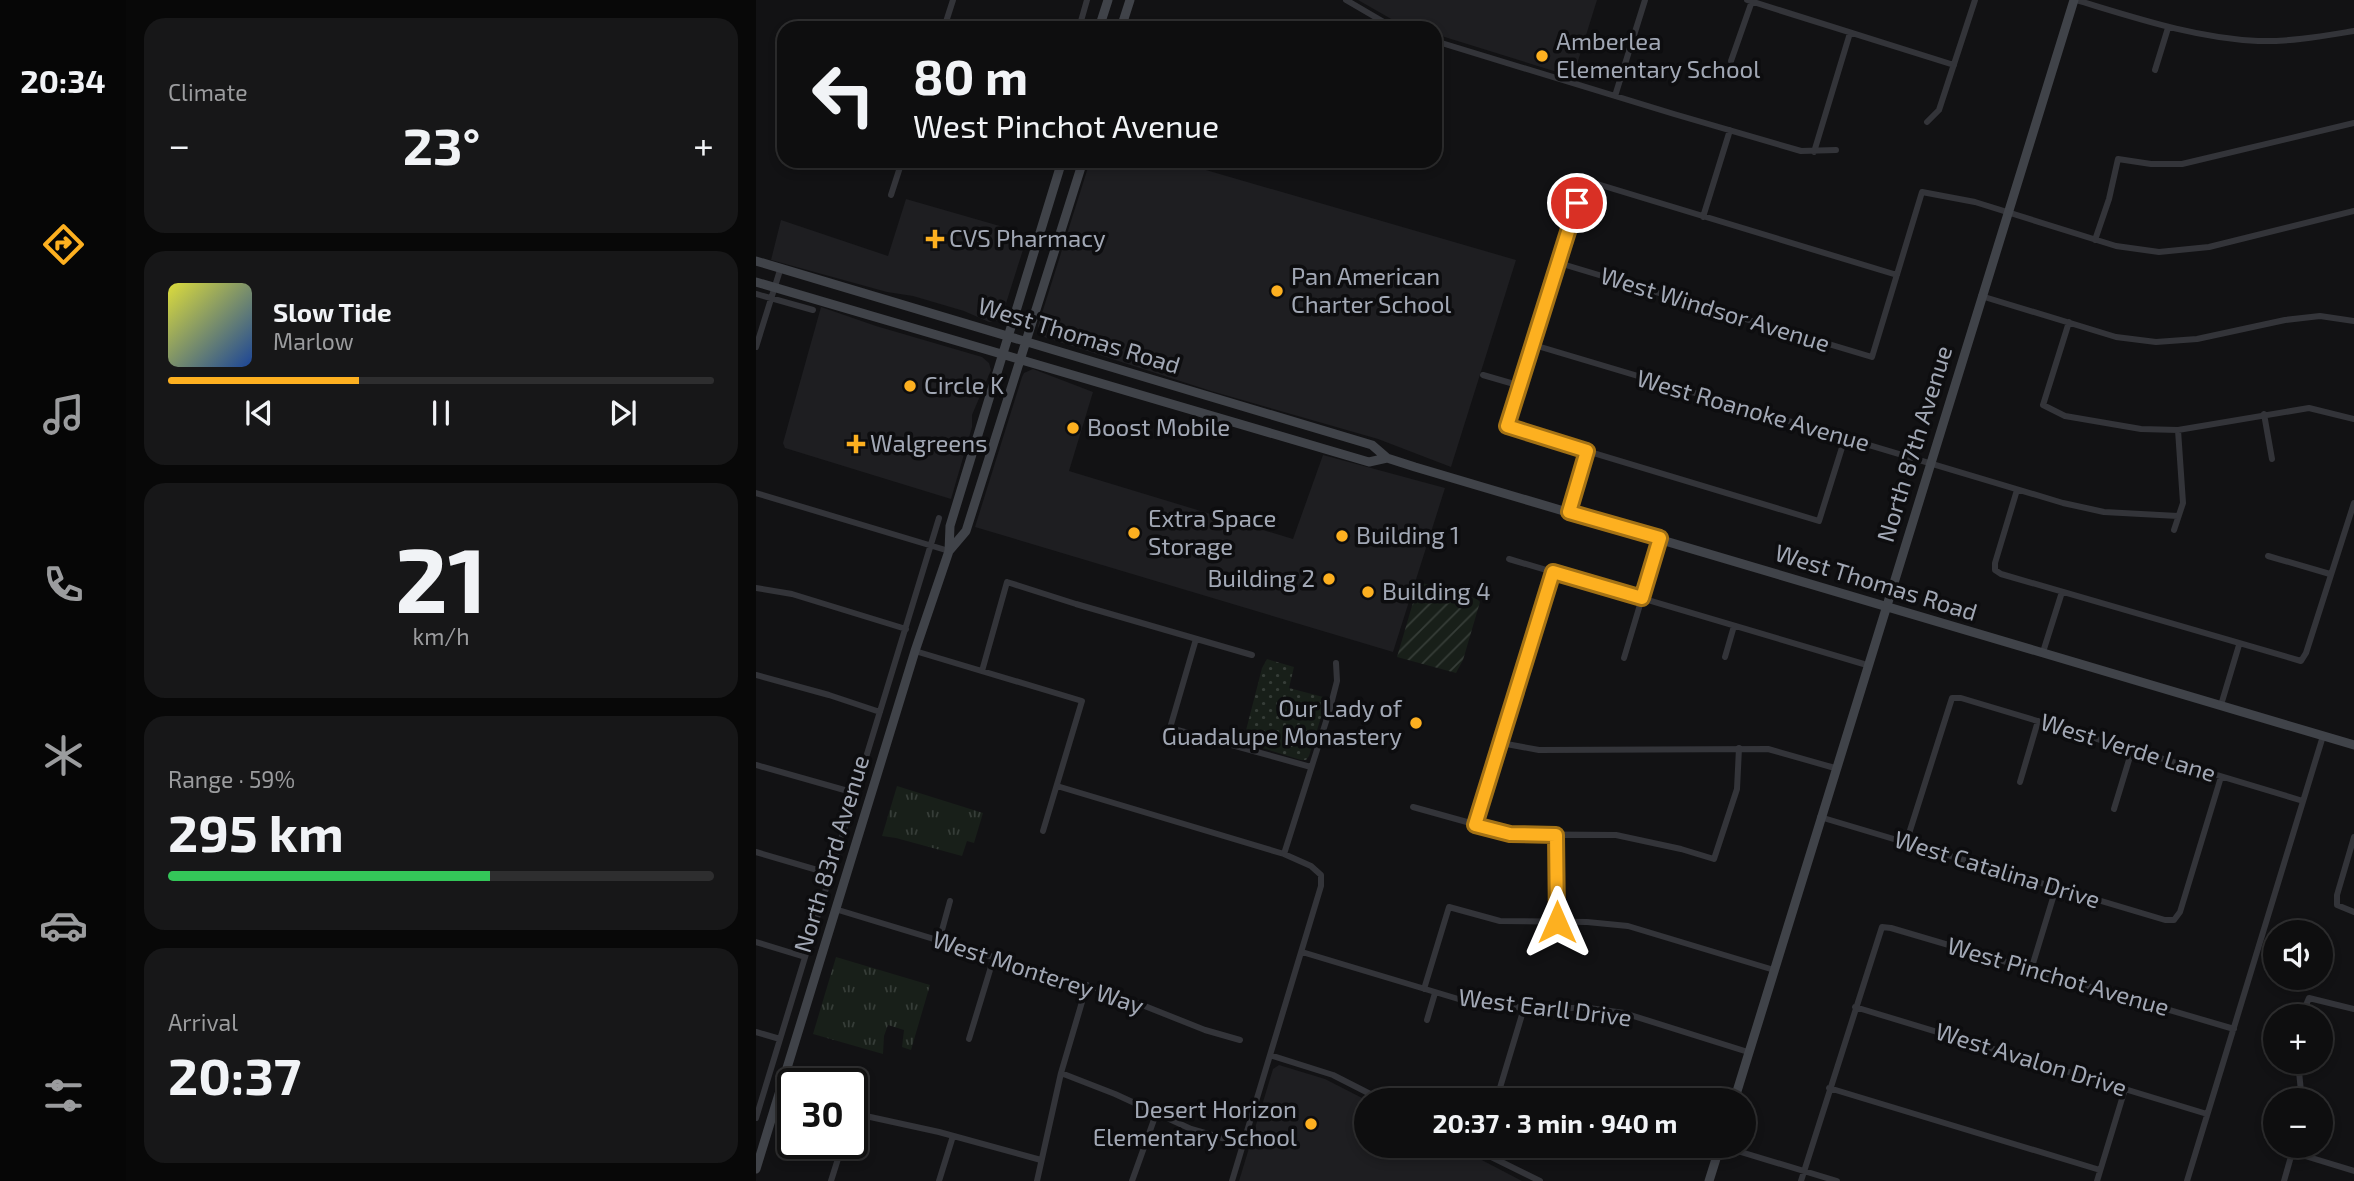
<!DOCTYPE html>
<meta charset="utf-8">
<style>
:root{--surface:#0e0e0f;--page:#171718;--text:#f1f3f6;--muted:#9b9c9e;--line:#2e2e2f;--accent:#fdb020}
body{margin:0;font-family:"Exo 2",sans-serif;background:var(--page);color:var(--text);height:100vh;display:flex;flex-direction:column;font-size:26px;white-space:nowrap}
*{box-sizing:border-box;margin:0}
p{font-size:23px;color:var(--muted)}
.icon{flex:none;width:38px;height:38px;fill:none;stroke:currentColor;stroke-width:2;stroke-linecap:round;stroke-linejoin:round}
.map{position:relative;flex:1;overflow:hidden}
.sheet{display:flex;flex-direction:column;gap:18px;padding:18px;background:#080808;width:630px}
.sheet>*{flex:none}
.top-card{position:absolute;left:21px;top:21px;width:665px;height:147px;border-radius:21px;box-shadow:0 4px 10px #0003,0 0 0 2px var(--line);background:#0e0e0f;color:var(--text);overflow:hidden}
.fabs{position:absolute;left:1507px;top:920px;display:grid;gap:14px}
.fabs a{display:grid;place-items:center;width:70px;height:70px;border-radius:50%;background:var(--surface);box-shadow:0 4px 10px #0003,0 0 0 2px var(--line);font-size:35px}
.speed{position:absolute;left:21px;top:1068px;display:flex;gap:14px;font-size:35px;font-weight:700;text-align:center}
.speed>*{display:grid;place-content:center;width:91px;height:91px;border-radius:50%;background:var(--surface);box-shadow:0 4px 10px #0003,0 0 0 2px var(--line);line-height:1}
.speed .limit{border:4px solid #111;border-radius:10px;background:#fff;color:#111}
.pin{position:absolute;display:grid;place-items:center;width:60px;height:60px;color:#fff;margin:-30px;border:4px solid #fff;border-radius:50%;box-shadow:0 2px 7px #0007}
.me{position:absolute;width:77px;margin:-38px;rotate:0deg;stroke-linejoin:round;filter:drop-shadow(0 0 5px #0008)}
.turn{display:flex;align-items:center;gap:24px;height:147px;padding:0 21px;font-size:32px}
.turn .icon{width:91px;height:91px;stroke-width:2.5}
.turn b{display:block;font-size:49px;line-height:60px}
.big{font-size:52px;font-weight:700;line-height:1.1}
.sheet .card{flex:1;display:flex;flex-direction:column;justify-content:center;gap:10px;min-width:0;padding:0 24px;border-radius:21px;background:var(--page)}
.sheet .dial{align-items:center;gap:0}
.dial b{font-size:91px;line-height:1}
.song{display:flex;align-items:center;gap:21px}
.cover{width:84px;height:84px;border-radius:10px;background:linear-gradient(135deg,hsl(60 70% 55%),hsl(220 70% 35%))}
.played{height:7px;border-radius:4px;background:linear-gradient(90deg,var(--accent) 35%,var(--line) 35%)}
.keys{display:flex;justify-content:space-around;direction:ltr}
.heat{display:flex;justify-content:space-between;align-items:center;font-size:38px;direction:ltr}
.charge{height:10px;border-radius:5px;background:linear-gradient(90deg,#34c759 59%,var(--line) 0)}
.trip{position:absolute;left:598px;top:1088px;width:402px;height:70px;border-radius:35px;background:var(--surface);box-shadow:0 4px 10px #0003,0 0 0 2px var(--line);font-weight:700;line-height:70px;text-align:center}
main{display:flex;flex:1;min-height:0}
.dock{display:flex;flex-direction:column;width:126px;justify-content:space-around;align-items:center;background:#060606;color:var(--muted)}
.dock .icon{width:49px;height:49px}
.dock .on{color:var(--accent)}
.dock b{font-size:32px;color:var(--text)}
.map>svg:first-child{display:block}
.built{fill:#1e1e21}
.grass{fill:url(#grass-tufts)}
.park{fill:url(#park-dots)}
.garden{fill:url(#garden-furrows)}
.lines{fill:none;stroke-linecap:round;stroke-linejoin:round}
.street{stroke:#333439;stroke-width:6}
.secondary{stroke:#404349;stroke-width:9}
.route-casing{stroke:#a47215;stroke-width:18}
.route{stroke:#fdb020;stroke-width:12}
.poi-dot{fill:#fdb020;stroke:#0d0d0f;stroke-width:2.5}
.labels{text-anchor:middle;stroke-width:7;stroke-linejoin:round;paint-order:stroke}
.poi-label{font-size:24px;fill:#a2a8b5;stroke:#0d0d0f;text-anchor:start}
.street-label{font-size:24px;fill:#a2a8b5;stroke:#0d0d0f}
</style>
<main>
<nav class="dock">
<b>20:34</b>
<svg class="icon on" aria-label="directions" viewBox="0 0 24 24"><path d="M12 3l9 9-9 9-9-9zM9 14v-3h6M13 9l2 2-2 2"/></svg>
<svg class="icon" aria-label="music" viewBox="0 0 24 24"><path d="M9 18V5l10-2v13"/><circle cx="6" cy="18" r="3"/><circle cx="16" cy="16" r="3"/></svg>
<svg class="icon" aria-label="phone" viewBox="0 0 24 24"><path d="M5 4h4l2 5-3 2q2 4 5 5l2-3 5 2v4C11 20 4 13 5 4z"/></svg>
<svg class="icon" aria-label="climate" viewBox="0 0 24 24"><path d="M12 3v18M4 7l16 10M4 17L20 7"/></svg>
<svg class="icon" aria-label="car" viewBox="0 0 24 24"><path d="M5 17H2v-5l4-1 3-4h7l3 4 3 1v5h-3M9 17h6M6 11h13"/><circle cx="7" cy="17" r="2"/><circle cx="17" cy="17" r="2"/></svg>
<svg class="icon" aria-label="filters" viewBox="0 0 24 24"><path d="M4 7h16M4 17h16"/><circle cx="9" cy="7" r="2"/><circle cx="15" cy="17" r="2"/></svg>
</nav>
<section class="sheet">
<div class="card"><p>Climate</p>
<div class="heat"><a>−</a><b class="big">23°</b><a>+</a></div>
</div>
<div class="card">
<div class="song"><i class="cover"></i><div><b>Slow Tide</b><p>Marlow</p></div></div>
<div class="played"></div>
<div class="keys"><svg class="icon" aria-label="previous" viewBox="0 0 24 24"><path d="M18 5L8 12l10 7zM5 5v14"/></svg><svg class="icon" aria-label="pause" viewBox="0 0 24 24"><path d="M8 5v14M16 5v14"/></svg><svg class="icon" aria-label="next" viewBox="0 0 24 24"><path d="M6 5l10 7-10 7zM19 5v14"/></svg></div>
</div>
<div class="card dial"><b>21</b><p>km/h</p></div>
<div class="card"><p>Range · 59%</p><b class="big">295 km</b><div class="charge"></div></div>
<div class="card"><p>Arrival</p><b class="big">20:37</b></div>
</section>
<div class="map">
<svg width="1598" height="1181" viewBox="0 0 1598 1181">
<defs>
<pattern id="grass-tufts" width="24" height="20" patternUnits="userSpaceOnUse" patternTransform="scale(1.75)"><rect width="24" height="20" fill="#181f19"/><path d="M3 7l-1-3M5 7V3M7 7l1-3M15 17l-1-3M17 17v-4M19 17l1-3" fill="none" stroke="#363d38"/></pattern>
<pattern id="park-dots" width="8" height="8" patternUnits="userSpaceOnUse" patternTransform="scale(1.75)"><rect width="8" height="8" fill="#181f19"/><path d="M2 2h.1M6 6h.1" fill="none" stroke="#363d38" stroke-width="1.8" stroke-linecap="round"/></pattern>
<pattern id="garden-furrows" width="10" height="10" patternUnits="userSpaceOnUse" patternTransform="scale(1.75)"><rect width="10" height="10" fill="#181f19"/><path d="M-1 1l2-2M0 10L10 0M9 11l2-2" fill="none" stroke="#363d38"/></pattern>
</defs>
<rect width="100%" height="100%" fill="#121214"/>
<path class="built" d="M602,0H841L817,77L679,34V28H662L637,20Z
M334,161H419L760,260L695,467L622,439L455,391L285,336L282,326Z
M150,199L272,234L246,316L241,321L233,322L208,311L157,296L131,292L15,260L25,220L132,256Z
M65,307L120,326L226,357L233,363L235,370L216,415V427L195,499L29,448L27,443Z
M277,369L337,392L313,471L537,539L567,455L689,488L637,652L219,527L266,377L268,373Z
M523,1065L569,1079L612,1101L611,1146H699L766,1181H483L517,1069Z"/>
<path class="grass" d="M141,786L227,813L218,843L211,841L206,856L140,838L126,836Z
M80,957L174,985L155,1050L146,1047L148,1030L132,1025L128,1036L127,1054L57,1034Z"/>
<path class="park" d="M511,659L538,667L533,688L571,698L553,756L550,760H545L487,742L506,668Z"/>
<path class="garden" d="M663,582L721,599L724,602L707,660L700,673L641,657Z"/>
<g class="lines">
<path class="street" d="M590,0L638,28
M991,0L1198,65
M1320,0C1380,18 1439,38 1502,41C1534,42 1567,36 1598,31
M188,28L197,0
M323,28L331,0
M679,41L918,114L1045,151L1080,150
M975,61L996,1
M1399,70L1412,28
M859,96L889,0
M1171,122L1183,110L1219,0
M1058,152L1094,33
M135,195L146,161
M947,217L974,130
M1339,240L1353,199L1362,159L1395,164H1426L1598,123
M803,263L1116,357L1166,192L1219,202L1360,246L1403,252L1453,247L1598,211
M0,294L57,310
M1225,296L1360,337L1400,342L1441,339L1529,320L1564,316L1598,321
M1313,322L1287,405L1309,416L1385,429L1422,430L1553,408L1598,419
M778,345L1307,503L1348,512L1422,516
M0,347L25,267
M727,375L765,386
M1508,414L1516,459
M1089,438L1063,521L751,427L828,180L1141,275
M1261,490L1239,563V570L1245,574L1545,661L1550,653L1598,503
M0,493L193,551
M813,512L831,451
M1418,530L1427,503L1422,430
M1512,556L1574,574
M753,559L1111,665
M0,588L36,594L150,629
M440,639L414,728L555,767
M159,651L326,701L287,831
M1287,652L1306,592
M969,657L978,626
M868,658L904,538
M226,671L251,582L320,604L496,655
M0,675L73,695L124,712
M1465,705L1483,645
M745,743L783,750L1012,749L1079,768
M0,765L99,793
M1264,782L1282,721
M301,786L528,854L555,866L565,875V886L476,1181
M657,807L754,834L860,835L925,849L958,859L981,789L983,748
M1358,809L1376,750
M1064,817L1409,920H1418L1424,912L1465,777
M719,825L797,572
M800,835L801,922
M1598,837L1581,895V905L1598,912
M1150,843L1196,698H1205L1547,801
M0,852L75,874
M528,854L573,712L581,681L580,663
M79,909L356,993L449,1030L484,1040
M183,941L194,901
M0,942L49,957
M546,952L709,1001L768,1008H833L868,1013L992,1052
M1275,970L1300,888
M668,989L693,907L744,921L831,922L872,926L1018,970
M1099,1007L1451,1114
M1545,1017L1553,998L1598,1009
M671,1020L679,993
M0,1032L24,1039
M213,1039L238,957
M514,1055L577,1075L628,1101
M1542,1062L1546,1101
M305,1073L359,1094L435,1129L487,1144
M1073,1088L1344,1170
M23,1091L37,1095
M837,1099L839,1101
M740,1101L768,1008
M96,1113L183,1132L285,1160
M0,1118L183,518
M1512,1136L1519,1138
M713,1146L784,1181
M965,1146L1081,1181
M1536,1152L1598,1171
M75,1181L87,1143
M183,1181L197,1136
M281,1181L305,1073L331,985
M376,1181L400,1114
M1045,1181L1126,927L1135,928L1478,1029
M1341,1181L1369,1089
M1431,1181L1567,736
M1528,1181L1538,1146"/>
<path class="secondary" d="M343,28L352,0
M365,28L374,0
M0,261L616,445L631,458L659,467L1598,745
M0,282L613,462L631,458
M193,551L210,531L327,161
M978,1101L1318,0
M0,1169L159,651L193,551L194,526L306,161
M953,1181L964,1146"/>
</g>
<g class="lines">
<g class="route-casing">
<path id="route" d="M801,922L800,835L754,834L719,825L797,572L886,598L904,538L813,512L831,451L751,426L821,203"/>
</g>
<use href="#route" class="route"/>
</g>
<g class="poi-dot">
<circle cx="786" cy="56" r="7"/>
<path d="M175.5 228.5h7v7h7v7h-7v7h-7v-7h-7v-7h7z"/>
<circle cx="521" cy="291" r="7"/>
<circle cx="154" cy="386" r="7"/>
<circle cx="317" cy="428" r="7"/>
<path d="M96.5 433.5h7v7h7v7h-7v7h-7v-7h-7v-7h7z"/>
<circle cx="378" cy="533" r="7"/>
<circle cx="586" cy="536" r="7"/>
<circle cx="573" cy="579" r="7"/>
<circle cx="612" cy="592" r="7"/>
<circle cx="660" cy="723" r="7"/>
<circle cx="555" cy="1124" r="7"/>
</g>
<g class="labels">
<g class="poi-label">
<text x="800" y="50">Amberlea<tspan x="800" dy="28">Elementary School</tspan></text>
<text x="193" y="247">CVS Pharmacy</text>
<text x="535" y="285">Pan American<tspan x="535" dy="28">Charter School</tspan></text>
<text x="168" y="394">Circle K</text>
<text x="331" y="436">Boost Mobile</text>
<text x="114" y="452">Walgreens</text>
<text x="392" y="527">Extra Space<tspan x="392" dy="28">Storage</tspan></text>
<text x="600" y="544">Building 1</text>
<text x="559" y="587" text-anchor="end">Building 2</text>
<text x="626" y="600">Building 4</text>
<text x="646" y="717" text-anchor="end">Our Lady of<tspan x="646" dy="28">Guadalupe Monastery</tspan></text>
<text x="541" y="1118" text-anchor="end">Desert Horizon<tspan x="541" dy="28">Elementary School</tspan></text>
</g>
<g class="street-label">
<text transform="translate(959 310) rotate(17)" y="8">West Windsor Avenue</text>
<text transform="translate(323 336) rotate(17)" y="8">West Thomas Road</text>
<text transform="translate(997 411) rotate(16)" y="8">West Roanoke Avenue</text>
<text transform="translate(1159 444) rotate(-73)" y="8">North 87th Avenue</text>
<text transform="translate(1120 583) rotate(17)" y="8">West Thomas Road</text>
<text transform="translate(1372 748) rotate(17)" y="8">West Verde Lane</text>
<text transform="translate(76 854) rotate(-73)" y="8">North 83rd Avenue</text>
<text transform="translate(1241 870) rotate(17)" y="8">West Catalina Drive</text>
<text transform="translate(282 973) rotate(18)" y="8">West Monterey Way</text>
<text transform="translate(1302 977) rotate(16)" y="8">West Pinchot Avenue</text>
<text transform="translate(789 1008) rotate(7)" y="8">West Earll Drive</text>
<text transform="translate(1275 1060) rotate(17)" y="8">West Avalon Drive</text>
</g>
</g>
</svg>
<div class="fabs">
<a><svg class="icon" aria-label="sound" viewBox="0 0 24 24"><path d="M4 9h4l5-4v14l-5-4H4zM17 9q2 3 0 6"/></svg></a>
<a>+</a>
<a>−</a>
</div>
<div class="speed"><div class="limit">30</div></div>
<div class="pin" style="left:821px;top:203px;background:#d93025"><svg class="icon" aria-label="arrive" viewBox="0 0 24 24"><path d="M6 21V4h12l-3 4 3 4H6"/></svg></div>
<svg class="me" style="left:801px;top:922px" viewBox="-20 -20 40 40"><path d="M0-17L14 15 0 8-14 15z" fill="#fdb020" stroke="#fff" stroke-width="4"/></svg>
<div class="trip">20:37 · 3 min · 940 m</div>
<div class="top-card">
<div class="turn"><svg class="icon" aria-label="left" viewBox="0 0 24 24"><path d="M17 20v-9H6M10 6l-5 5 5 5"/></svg><div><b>80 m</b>West Pinchot Avenue</div></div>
</div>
</div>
</main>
